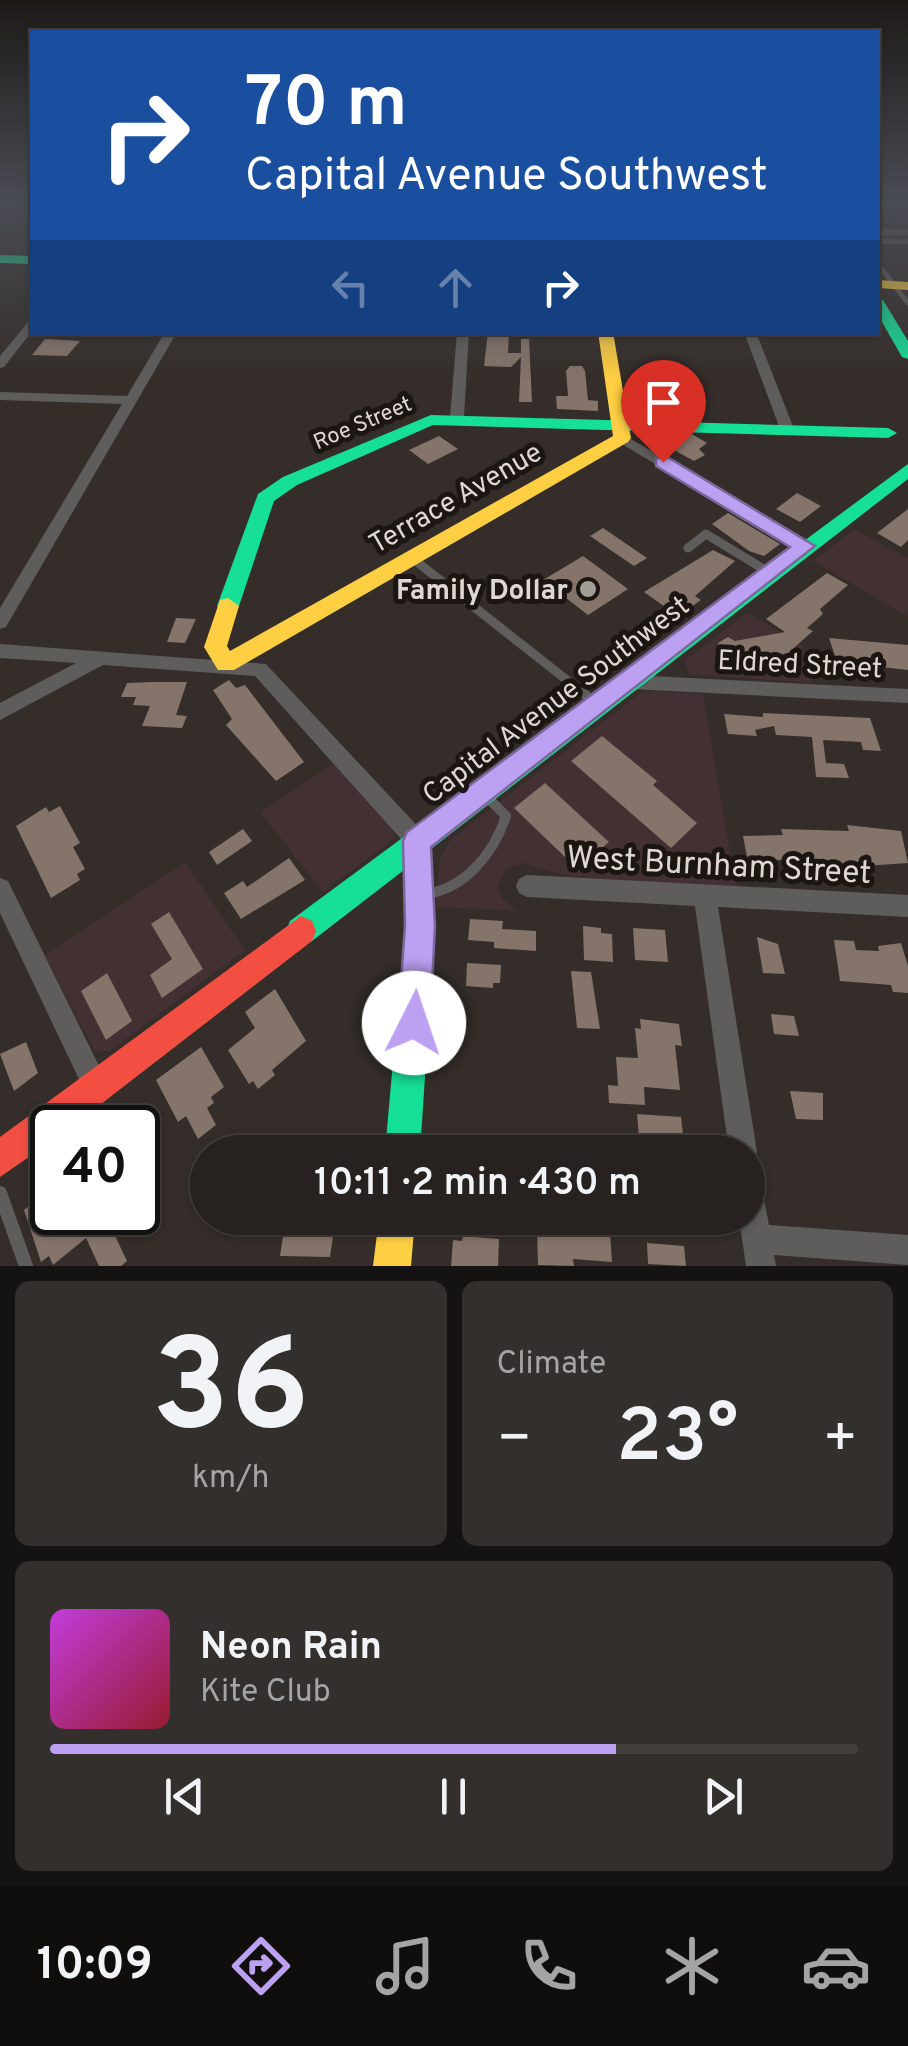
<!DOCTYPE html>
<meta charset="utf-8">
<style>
:root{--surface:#27221f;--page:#332f2c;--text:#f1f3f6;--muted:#a4a4a4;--line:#433f3d;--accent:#bca0f2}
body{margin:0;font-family:Overpass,sans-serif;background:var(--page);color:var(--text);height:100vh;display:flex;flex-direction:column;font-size:38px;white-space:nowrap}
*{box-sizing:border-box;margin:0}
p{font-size:32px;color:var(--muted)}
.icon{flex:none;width:55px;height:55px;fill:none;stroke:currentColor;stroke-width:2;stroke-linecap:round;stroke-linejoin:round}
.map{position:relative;height:1266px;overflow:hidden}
.sheet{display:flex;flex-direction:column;gap:15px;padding:15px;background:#151311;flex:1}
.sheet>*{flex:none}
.hud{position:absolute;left:30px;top:30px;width:850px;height:305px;border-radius:0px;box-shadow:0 2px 8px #0004,0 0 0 2px var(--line);background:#1a4fa0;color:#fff;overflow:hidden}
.speed{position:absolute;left:30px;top:1105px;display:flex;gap:20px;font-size:50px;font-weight:700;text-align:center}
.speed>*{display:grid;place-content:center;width:130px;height:130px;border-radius:50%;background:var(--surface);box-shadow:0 2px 8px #0004,0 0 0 2px var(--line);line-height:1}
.speed .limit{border:5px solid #111;border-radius:15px;background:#fff;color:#111}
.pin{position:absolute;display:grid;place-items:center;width:85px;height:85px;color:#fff;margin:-102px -42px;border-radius:50% 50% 50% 0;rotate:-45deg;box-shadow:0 0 10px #0007}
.pin .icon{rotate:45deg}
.me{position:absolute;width:110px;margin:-55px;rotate:4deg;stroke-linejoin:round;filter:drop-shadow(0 0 8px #0008)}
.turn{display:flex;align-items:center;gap:35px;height:210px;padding:0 50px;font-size:45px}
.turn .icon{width:130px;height:130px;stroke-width:2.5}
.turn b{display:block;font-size:70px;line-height:85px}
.lanes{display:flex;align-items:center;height:95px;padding:0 50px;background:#0003;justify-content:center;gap:50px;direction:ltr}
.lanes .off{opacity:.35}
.big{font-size:75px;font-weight:600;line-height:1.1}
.sheet .card{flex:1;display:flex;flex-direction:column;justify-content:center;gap:15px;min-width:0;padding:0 35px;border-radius:15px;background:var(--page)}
.sheet .dial{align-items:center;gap:0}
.dial b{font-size:130px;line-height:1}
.song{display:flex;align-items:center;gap:30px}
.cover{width:120px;height:120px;border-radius:15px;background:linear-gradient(135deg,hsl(290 70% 55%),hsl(350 70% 35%))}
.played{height:10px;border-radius:5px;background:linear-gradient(90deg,var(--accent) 70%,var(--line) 70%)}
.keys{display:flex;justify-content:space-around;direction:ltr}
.heat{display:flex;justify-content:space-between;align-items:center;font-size:55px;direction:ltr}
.sheet .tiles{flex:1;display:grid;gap:15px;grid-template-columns:1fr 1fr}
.card:last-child{grid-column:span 2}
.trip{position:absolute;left:190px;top:1135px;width:575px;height:100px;border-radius:50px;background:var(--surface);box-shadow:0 2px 8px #0004,0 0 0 2px var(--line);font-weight:600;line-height:100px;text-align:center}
.tabs{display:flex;height:160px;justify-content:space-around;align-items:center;background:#100e0c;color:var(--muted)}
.tabs .icon{width:70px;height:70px}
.tabs .active{color:var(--accent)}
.tabs b{font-size:45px;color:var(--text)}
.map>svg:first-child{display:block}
.commercial{fill:#423033}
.building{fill:#85746a}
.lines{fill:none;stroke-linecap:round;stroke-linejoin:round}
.lane-far3{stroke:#5f5d5b;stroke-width:5}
.lane-far2{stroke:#5f5d5b;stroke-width:9}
.lane-far1{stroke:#5f5d5b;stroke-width:10}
.lane{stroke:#5f5d5b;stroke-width:14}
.street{fill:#5f5d5b;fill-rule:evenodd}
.fast{fill:#16e098;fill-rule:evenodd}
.slow{fill:#ffcf43;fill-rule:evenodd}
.jam{fill:#f24e42;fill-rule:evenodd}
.route{fill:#bca0f2;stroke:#7a689d;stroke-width:2.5}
.poi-dot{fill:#a39c97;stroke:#1b1612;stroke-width:4}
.labels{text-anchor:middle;stroke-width:10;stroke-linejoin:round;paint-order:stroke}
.far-street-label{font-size:22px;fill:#dfd7d2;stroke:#1b1612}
.street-label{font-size:28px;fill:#dfd7d2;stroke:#1b1612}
.poi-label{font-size:28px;font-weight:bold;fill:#dfd7d2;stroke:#1b1612;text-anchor:end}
.near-street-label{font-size:32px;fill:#dfd7d2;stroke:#1b1612}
</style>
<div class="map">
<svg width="908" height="1266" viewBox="0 0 908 1266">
<rect width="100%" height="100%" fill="#342d29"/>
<path class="commercial" d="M854,529L908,558V617L813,561Z
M748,612L803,647L813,683L689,674L685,660Z
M651,691L703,694L736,887L573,877L522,863L505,870L498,887L502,899L518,911L435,907L440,857L450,840L640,693Z
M334,763L393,831L394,839L323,892L260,812Z
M185,862L245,950L110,1051L95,1052L45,955Z"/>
<path class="building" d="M488,332H509L508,353H521V339H529L532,402H519L521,357L511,367L484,366Z
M45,339L80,341L67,356L32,355Z
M570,366H582L585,371L588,400L598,401V411L557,409L556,396H568L566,371Z
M654,433L692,434L707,443L699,449L705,455L694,461L648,436Z
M439,436L458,449L428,464L409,450Z
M797,493L821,506L800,522L776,509Z
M908,509V540L901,547L877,533Z
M728,513L780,544L764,556L749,551L712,524Z
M603,528L647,558L634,566L590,536Z
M713,550L735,561L695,596L701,600L678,616L644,592Z
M583,556L628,589L588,615L543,580Z
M827,573L848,585L820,609L823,614L807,628L813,631L788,653L738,662L740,670L723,669L718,643L728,637L735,641L785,632L766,619Z
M176,618L196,619L185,643L167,642Z
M829,638L908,645V670L837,662Z
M229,680L236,688L245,685L304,762L276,781L226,725L232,719L213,690Z
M153,682H187L176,715L187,716L182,728L142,726L150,706L133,705L136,697H121L127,683Z
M763,713L870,718L881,751L863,750L861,742L823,740L826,763L844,764L849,778L816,777L812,737L776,735L774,726L755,730L757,736L728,734L724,714L763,717Z
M602,736L657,781L653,785L697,823L671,848L571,761Z
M545,783L609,842L585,863L572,851L565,857L514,808Z
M60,806L80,843L73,847L85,869L77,874L80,880L51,898L16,826L46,807L49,812Z
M847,825L901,831L908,863L850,867L747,857L743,836L783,835L781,829L849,831Z
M243,829L252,841L217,865L209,852Z
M289,858L305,880L241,919L224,893L243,881L247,887Z
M169,912L203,969L162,998L150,975L172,959L151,924Z
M470,919L503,921L502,929L536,931V951L494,948V942L468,940Z
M583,926L601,928V933L612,934L613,962L584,960Z
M633,928L665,930L668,962L635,960Z
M757,937L778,944L785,974L763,973Z
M834,940L854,941L856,950L879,951L878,946L901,943L908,966V993L893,992L891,985L840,981Z
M467,963L501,965L500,983H493V988L466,986Z
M571,971L591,972L600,1029L577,1028Z
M107,973L132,1021L106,1040L81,991Z
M275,989L306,1041L272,1070L275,1075L258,1089L253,1081L249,1084L228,1050L255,1028L245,1012Z
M771,1014L794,1016L799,1036L774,1034Z
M640,1019L679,1024L682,1046L675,1045L680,1090L644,1087L645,1105L609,1103L608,1085L618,1086L616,1057L638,1058L635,1028L641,1029Z
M26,1042L38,1073L14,1091L0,1054Z
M201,1047L224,1087L211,1097L214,1103L207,1108L216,1125L198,1139L186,1116L178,1122L156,1080Z
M790,1091L823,1093V1120L796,1119Z
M637,1114L681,1117L685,1152L640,1150Z
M52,1188V1212H118L108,1221L127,1261L121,1266H99L86,1238L53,1265L49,1256L41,1262L24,1210Z
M296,1219L335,1222L330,1257L280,1256L285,1223L295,1224Z
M537,1228L610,1233L612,1262L573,1259L574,1266L538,1265Z
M463,1236L499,1239L498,1266H451L453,1240L462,1241Z
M647,1243L684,1246L686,1266L648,1264Z"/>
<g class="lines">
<path class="lane-far3" d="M878,241L908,242
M878,264L908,303"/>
<path class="lane-far2" d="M688,548L706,534L770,573
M412,558L582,692"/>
<path class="lane-far1" d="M579,690L596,703
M423,894C463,891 494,854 506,816L484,794"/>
<path class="lane" d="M0,1193L26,1266"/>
<path class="street" d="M878,229H908V235H878Z
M32,321V331L4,367L0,368V356L28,322Z
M165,332H177L6,627L0,629V608L122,404L0,400V392L127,396Z
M457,332H469L464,417L457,421L450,417Z
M744,332H756L794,429L792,432L787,433L780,429Z
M622,434L810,542L812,546L810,550H798L617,441L615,438Z
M0,644L266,664L425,834L428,841L425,848L417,851L409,848L255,676L103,665L0,720V703L76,663L0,658Z
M630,675L908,689V703L630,689L623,687L621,682L623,677Z
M527,875L908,895V917L718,907L757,1152L753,1162L748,1164V1152H729L695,906L527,897L519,893L516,886L519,879Z
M0,878L8,881L105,1078L109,1087L105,1096L96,1100L87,1096L0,913Z
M748,1165L758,1169L769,1225L908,1235V1265L774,1255L776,1266H746L739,1218H748Z"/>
<path class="fast" d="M0,255L32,256V264L0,263Z
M878,299L883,300L908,341V359L902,357L878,315Z
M431,415L888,428L897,433L888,438L433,425L297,485L274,501L239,606L228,614L220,612L217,606L258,494L283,477Z
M908,464V479L431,849L435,926L420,1152H385L405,926L404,870L312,941L301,946L290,941L286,931L290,921Z"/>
<path class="slow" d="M878,280L908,282V290L878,288Z
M598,332H613L631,438L628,442L234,670H218L204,647L220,600L228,598L239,606L227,646L230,651L613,436Z
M379,1218H415L411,1266H373Z"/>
<path class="jam" d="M301,916L312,921L316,931L312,941L70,1128H52V1141L0,1177V1137Z"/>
</g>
<linearGradient id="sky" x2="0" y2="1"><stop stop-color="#1d1917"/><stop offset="0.53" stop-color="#4a4c54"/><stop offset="1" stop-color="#4a4c54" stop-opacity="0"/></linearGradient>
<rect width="908" height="380" fill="url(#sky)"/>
<path class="route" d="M656,458H669L815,546L431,847L435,926L430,1023L425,1035L414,1039L403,1035L398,1023L405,926L403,841L407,832L790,547L656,466Z"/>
<circle class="poi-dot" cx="588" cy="589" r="10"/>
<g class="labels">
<g class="far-street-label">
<text transform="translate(362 422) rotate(-23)" y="8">Roe Street</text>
</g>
<g class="street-label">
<text transform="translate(455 497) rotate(-30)" y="10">Terrace Avenue</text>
<text transform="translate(800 663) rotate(3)" y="10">Eldred Street</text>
<text transform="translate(555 699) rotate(-37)" y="10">Capital Avenue Southwest</text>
</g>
<g class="poi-label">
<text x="568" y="599">Family Dollar</text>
</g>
<g class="near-street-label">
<text transform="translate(719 864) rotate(3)" y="11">West Burnham Street</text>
</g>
</g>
</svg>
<div class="speed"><div class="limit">40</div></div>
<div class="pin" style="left:663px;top:462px;background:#d93025"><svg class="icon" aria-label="arrive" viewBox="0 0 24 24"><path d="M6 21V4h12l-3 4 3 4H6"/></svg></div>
<svg class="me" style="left:414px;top:1023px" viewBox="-20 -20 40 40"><circle r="19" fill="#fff"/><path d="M0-13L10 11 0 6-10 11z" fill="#bca0f2"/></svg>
<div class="trip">10:11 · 2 min · 430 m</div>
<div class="hud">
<div class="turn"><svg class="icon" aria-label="right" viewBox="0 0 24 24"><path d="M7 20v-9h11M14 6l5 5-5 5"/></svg><div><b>70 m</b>Capital Avenue Southwest</div></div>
<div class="lanes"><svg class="icon off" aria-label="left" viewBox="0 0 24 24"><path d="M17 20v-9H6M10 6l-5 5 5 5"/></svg><svg class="icon off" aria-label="ahead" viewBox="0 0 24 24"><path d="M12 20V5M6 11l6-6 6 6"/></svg><svg class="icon" aria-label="right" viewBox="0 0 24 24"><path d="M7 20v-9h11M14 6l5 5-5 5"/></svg></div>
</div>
</div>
<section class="sheet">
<div class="tiles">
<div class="card dial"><b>36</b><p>km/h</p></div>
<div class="card"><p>Climate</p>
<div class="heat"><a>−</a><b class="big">23°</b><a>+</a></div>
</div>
<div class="card">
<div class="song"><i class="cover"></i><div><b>Neon Rain</b><p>Kite Club</p></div></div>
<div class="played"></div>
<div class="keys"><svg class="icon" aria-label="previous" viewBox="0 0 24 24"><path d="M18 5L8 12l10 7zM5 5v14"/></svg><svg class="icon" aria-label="pause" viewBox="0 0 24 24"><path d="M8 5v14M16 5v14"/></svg><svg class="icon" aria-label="next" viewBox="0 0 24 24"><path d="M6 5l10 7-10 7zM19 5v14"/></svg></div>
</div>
</div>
</section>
<nav class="tabs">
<b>10:09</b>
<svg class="icon active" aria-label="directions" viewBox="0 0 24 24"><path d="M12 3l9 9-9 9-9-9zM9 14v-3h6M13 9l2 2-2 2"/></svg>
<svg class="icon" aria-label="music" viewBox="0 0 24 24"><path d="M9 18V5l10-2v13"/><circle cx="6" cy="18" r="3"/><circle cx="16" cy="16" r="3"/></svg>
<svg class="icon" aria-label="phone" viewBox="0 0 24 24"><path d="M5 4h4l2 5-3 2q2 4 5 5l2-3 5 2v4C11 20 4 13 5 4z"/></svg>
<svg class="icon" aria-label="climate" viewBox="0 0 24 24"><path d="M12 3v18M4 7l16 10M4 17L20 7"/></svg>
<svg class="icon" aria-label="car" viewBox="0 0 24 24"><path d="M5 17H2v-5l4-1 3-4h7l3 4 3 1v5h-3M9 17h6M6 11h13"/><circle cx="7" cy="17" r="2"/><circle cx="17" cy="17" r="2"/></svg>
</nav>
